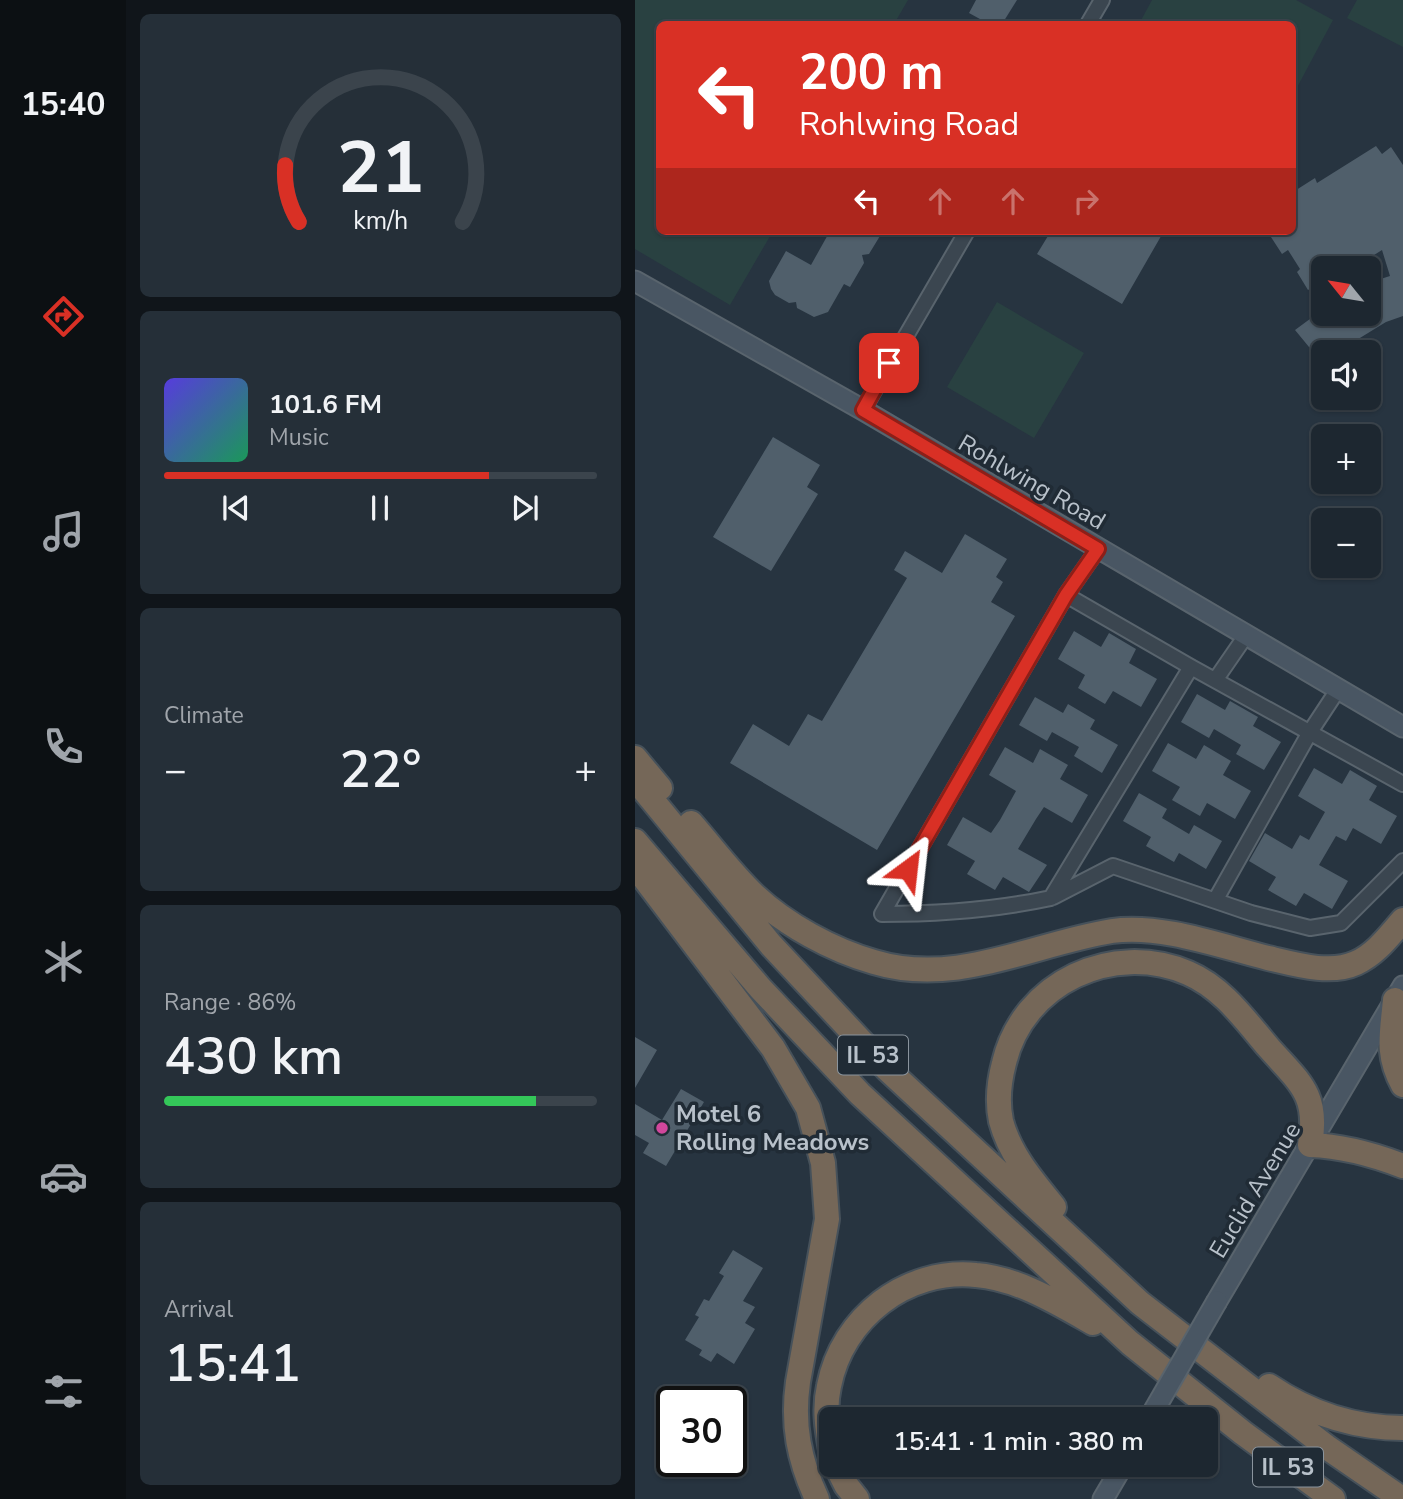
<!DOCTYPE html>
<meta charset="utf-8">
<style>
:root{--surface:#1d2730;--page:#252f38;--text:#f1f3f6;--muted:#a0a5ab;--line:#3b444c;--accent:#d93025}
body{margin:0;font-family:"Nunito Sans",sans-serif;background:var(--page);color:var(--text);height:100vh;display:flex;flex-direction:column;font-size:26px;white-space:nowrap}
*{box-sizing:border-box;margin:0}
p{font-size:23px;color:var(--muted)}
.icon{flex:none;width:38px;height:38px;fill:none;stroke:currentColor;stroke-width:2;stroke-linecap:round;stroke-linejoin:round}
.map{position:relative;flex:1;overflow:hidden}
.details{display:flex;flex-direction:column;gap:14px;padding:14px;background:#10151a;width:509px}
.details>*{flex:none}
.hud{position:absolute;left:21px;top:21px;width:640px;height:214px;border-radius:10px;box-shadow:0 2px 5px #0004,0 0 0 2px var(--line);background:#d93025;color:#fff;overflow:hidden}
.needle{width:46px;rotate:300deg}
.tools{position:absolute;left:676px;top:256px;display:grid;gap:14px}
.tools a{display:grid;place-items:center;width:70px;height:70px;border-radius:10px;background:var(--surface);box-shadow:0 2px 5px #0004,0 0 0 2px var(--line);font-size:35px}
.speed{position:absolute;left:21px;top:1386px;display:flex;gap:14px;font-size:35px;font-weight:700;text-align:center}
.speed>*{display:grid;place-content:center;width:91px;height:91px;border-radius:50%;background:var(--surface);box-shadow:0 2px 5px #0004,0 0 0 2px var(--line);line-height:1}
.speed .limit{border:4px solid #111;border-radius:10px;background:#fff;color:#111}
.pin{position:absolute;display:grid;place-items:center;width:60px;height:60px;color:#fff;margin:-30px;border-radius:14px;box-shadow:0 4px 10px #0006}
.me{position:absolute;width:77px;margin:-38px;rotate:30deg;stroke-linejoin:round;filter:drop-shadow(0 0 5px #0008)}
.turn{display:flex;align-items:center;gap:24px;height:147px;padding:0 28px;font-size:32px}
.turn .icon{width:91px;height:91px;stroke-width:2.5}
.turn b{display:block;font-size:49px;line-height:60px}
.lanes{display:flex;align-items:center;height:66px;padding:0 28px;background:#0003;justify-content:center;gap:35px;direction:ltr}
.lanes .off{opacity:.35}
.big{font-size:52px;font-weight:600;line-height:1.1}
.details .tile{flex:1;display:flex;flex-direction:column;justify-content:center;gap:10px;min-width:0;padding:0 24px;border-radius:10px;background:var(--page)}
.details .dial{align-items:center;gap:0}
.dial svg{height:182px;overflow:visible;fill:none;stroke:var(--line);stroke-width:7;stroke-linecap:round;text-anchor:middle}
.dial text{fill:var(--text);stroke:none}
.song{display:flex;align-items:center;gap:21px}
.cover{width:84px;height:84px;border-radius:10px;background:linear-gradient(135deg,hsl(250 70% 55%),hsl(150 70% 35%))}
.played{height:7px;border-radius:4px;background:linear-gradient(90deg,var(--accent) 75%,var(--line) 75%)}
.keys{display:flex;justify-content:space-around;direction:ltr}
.heat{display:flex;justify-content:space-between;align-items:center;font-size:38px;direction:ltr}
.charge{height:10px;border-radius:5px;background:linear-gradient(90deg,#34c759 86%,var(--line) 0)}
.trip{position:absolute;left:184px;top:1407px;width:399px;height:70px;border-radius:10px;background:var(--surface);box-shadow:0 2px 5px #0004,0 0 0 2px var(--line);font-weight:600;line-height:70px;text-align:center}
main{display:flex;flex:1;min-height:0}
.tabs{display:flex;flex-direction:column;width:126px;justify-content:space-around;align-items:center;background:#0c1013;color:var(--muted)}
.tabs .icon{width:49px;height:49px}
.tabs .on{color:var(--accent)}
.tabs b{font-size:32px;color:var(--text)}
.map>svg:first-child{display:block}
.green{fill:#294141}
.building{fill:#505f6b}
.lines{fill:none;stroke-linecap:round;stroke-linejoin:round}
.street-casing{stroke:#59646d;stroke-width:18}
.secondary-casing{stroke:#59646d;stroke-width:23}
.highway-casing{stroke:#46515a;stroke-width:28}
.street{stroke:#3b4650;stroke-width:14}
.secondary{stroke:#495663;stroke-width:19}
.highway{stroke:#756758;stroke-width:24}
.secondary-bridge-casing{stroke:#59646d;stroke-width:23;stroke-linecap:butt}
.secondary-bridge{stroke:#495663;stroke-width:19}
.route-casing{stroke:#8d1f18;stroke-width:18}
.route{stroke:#d93025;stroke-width:12}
.hotel-dot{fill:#d1479c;stroke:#202b35;stroke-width:2.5}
.labels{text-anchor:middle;stroke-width:7;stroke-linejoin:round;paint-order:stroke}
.shield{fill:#202b35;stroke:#8a949d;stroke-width:2}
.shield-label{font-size:23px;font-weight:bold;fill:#b8c1ca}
.street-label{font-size:24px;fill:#b8c1ca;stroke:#202b35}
.poi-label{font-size:24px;font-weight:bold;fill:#b8c1ca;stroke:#202b35;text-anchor:start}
</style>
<main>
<nav class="tabs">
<b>15:40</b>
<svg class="icon on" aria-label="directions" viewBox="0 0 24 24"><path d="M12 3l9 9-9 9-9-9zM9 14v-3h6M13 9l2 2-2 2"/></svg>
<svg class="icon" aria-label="music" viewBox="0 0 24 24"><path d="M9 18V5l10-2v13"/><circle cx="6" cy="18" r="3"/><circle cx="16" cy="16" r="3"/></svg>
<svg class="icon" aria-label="phone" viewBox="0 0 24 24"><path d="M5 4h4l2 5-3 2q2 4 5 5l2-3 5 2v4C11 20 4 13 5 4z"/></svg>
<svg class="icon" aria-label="climate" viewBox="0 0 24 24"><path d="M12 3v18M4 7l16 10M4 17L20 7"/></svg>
<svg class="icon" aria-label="car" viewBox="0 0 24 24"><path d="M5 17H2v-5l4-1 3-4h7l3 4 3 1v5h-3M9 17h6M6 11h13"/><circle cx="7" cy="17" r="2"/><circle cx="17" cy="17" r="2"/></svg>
<svg class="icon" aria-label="filters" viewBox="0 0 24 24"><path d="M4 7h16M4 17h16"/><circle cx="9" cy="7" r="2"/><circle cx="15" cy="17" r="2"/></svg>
</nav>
<section class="details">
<div class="tile dial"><svg viewBox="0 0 100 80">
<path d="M14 69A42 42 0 1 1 86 69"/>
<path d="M14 69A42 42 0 0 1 8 44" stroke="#d93025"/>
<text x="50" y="56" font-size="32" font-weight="700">21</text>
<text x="50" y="72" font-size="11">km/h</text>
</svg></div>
<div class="tile">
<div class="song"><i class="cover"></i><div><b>101.6 FM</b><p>Music</p></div></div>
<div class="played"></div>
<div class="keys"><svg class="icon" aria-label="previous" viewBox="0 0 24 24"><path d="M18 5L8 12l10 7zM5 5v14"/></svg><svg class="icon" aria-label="pause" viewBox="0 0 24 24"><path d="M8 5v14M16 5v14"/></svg><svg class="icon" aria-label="next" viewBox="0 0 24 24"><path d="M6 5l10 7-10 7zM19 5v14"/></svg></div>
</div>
<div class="tile"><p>Climate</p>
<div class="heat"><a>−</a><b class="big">22°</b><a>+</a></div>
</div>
<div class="tile"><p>Range · 86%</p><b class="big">430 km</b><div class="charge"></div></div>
<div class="tile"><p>Arrival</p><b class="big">15:41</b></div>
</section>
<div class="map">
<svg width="768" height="1499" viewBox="0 0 768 1499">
<rect width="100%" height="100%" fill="#273440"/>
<path class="green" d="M0,0H273L259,24H24V231H138L95,305L0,249Z
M517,0H661L698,20L658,95V24H504Z
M722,0H768V47L712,18Z
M362,302L449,353L399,438L312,387Z"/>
<path class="building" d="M341,0H382L367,24H354L334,13Z
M741,146L747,154L756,147L768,165V316L751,322L702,352H688V364L660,330L683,313H733V283L755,276L747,250L728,262L725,257L707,268H688V280L673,290L662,272L665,269L653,250L647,254L632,231H658V192L680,178L682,183Z
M195,231H248L234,254L227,255L229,263L215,287L209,284L193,312L179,317L162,308L161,302L154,303L140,295L136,289L134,281L151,251L176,265Z
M416,231H529L487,304L402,254Z
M138,437L185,465L172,487L183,494L136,571L78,537Z
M330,534L372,559L361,577L368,582L356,602L380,616L242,850L95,763L118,724L154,746L173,714L187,721L272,578L259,570L270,551L307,573Z
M439,631L466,647L474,633L501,649L494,663L522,679L506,707L478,691L470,704L443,688L450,675L423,659Z
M562,694L590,710L595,701L623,717L618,726L646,742L629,770L601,754L606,745L579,729L574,738L546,722Z
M400,697L428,713L433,704L460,720L455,729L483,745L467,773L439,756L444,747L417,732L412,741L384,725Z
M533,743L561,759L569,745L596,761L588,775L616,791L600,819L572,803L565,816L537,800L545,787L517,771Z
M370,747L398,763L405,749L433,765L425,779L453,795L437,823L409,807L401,819L383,849L412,865L394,892L368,877L360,890L332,874L340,861L312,845L328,817L356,833L365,820L381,791L354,775Z
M679,768L707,784L715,770L742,786L734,800L762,816L746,844L718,828L711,841L701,836L684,865L713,881L697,909L669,893L661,906L633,890L641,877L614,861L630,833L657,849L665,835L674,840L690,812L663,796Z
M504,793L532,809L527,818L554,834L559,825L587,841L571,869L544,853L539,862L511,846L516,837L488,821Z
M0,1037L22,1050L0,1088Z
M46,1089L69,1102L31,1166L8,1153L14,1143L0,1135V1104L27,1120Z
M98,1250L128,1268L108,1301L120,1307L110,1323L120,1329L99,1364L82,1353L76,1362L64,1355L67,1350L50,1340L64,1317L60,1315L69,1299L74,1301L89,1276L84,1273Z"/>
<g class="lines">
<g class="street-casing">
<path id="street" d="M453,24L467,0
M228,410L332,231
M431,595L556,667L768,784
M581,679L612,634
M418,897L478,866L616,913L675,928L706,923L768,861
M581,899L675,732L704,688
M247,914C304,914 360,910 416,898L556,667
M247,914L431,595L463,549"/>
</g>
<g class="secondary-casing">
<path id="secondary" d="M0,281L228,410L768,727
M582,1301L768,986
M468,1499L488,1465"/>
</g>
<g class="highway-casing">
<path id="highway" d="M0,758L25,788
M0,779L136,945L252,1069L505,1303L693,1448L767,1499
M56,823C77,847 96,873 119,895C151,925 197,950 239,962C321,987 397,944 477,931C526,924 585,946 633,958C659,964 695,975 721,963C741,954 754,936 768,920
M0,841L125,988L225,1094L495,1343L608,1433L698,1499
M0,866L138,1048L173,1108L188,1163L192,1219L163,1382C157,1425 164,1460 182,1499
M760,1000C757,1034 751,1054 768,1085
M419,1207C398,1181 375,1155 366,1121C362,1102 364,1082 369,1063C388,982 478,941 553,973C588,988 610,1020 634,1048C665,1083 684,1095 675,1145C707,1146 737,1154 768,1166
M634,1386C674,1413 719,1428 768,1428
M196,1450C192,1428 189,1408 194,1386C207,1318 271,1268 341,1275C382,1278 423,1303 458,1323
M201,1465L211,1485L222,1499"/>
</g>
<use href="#street" class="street"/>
<use href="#secondary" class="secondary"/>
<use href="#highway" class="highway"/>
<g class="secondary-bridge-casing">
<path id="secondary-bridge" d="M514,1419L582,1301"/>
</g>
<use href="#secondary-bridge" class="secondary-bridge"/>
</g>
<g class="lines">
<g class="route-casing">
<path id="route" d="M254,363L228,410L463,549L431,595L273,869"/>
</g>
<use href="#route" class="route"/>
</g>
<circle class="hotel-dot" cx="27" cy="1128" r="7"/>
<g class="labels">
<g class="shield">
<rect x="203" y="1035.5" width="70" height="39" rx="5"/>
<rect x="618" y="1447.5" width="70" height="39" rx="5"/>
</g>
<g class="shield-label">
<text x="238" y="1063">IL 53</text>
<text x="653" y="1475">IL 53</text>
</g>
<g class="street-label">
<text transform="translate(397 482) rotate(30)" y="8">Rohlwing Road</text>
<text transform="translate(620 1190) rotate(-59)" y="8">Euclid Avenue</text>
</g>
<g class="poi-label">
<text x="41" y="1122">Motel 6<tspan x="41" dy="28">Rolling Meadows</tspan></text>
</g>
</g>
</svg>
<div class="tools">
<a><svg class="needle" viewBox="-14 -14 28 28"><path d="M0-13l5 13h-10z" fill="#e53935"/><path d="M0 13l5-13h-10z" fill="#a0a5ab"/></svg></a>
<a><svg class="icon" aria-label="sound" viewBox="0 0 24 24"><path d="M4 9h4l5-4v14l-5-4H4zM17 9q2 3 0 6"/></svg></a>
<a>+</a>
<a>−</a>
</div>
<div class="speed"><div class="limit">30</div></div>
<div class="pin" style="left:254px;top:363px;background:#d93025"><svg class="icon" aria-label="arrive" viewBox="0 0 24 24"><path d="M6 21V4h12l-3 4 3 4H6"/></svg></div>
<svg class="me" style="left:273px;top:869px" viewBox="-20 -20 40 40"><path d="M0-17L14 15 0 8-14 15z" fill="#d93025" stroke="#fff" stroke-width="4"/></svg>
<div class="trip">15:41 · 1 min · 380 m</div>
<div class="hud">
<div class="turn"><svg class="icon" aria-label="left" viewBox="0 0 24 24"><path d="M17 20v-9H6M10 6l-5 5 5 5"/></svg><div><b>200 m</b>Rohlwing Road</div></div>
<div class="lanes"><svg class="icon" aria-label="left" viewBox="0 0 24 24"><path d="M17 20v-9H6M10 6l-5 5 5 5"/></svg><svg class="icon off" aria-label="ahead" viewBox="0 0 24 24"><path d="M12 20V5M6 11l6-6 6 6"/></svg><svg class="icon off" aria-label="ahead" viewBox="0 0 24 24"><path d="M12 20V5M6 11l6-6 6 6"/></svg><svg class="icon off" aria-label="right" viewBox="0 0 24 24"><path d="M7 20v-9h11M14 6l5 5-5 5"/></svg></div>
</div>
</div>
</main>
